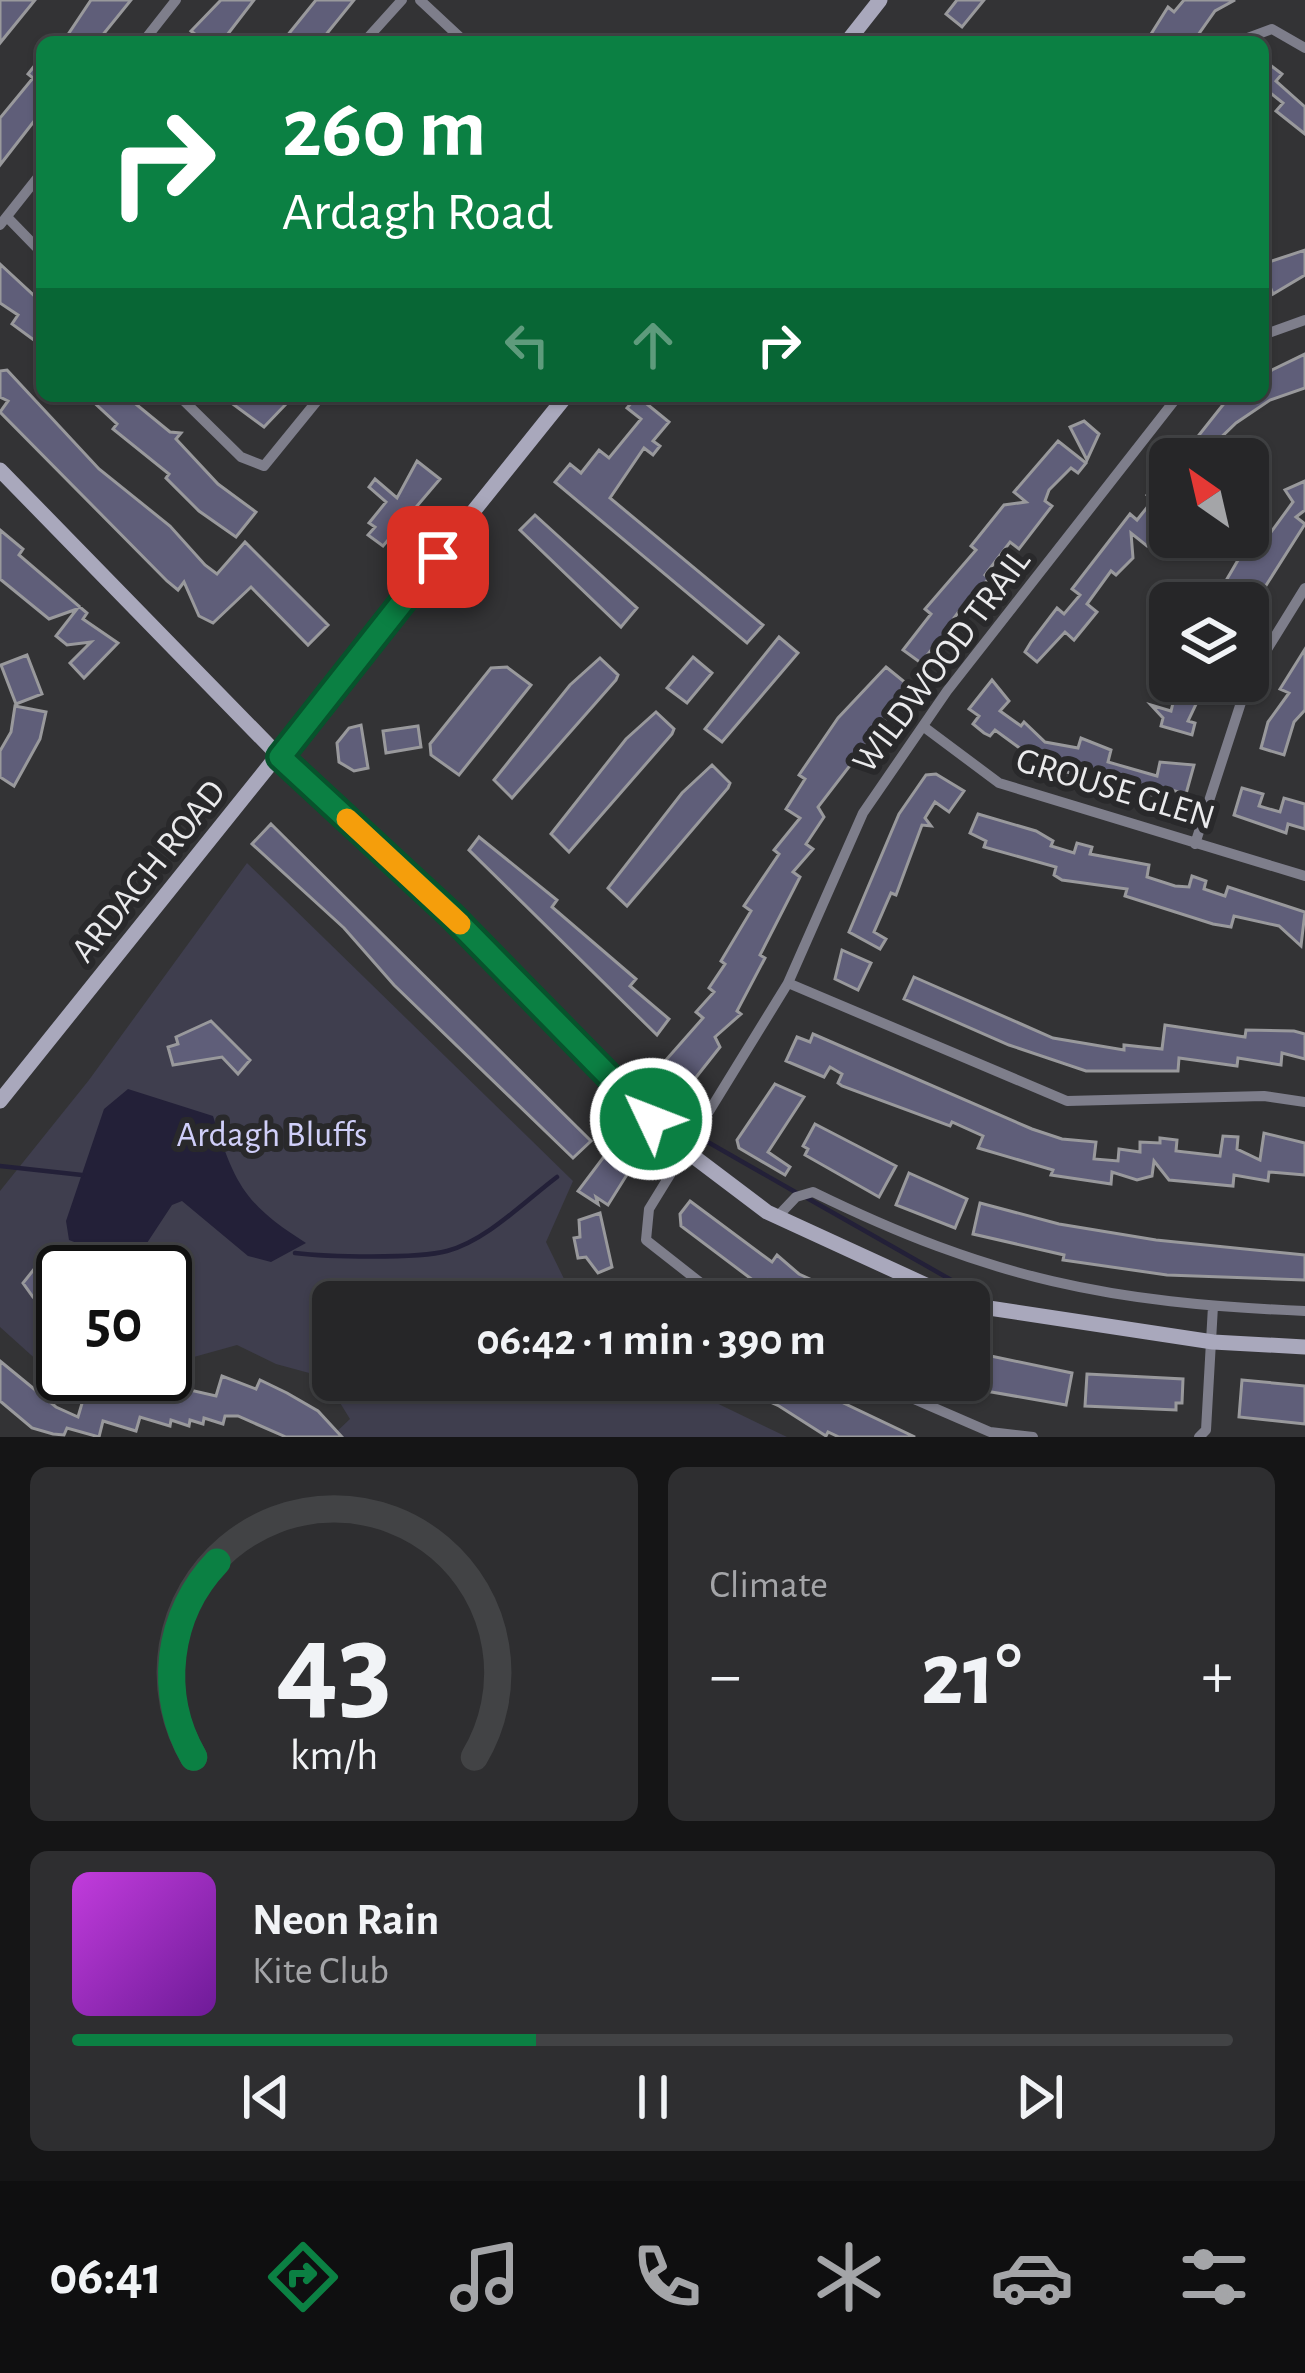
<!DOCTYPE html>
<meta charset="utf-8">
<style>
:root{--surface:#262628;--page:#2e2e30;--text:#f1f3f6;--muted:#a4a5a8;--line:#424345;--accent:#0b8043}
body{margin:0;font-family:"Alegreya Sans",sans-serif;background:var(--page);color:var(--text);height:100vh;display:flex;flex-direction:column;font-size:45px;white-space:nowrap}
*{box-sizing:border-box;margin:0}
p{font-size:39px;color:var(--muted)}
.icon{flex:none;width:66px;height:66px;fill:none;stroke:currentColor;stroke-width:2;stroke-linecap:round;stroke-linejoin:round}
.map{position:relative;height:1437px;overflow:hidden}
.sheet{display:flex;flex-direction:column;gap:30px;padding:30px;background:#151516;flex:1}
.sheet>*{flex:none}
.banner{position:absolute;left:36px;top:36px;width:1233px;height:366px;border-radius:18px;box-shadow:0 3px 9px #0004,0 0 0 3px var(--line);background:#0b8043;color:#fff;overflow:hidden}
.needle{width:78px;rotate:326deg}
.fabs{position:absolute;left:1149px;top:438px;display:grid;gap:24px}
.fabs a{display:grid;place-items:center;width:120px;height:120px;border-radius:18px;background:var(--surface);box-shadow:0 3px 9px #0004,0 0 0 3px var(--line);font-size:60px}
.speed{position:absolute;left:36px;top:1245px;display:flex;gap:24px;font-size:60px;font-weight:700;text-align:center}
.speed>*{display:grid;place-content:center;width:156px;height:156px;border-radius:50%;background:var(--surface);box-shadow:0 3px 9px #0004,0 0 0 3px var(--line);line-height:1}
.speed .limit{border:6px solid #111;border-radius:18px;background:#fff;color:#111}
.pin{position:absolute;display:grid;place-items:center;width:102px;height:102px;color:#fff;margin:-51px;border-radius:24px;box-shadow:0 6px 18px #0006}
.me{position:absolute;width:132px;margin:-66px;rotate:313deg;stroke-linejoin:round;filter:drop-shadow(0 0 9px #0008)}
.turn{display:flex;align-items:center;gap:42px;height:252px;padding:0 48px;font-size:54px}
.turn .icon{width:156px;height:156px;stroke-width:2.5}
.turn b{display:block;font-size:84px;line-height:102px}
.lanes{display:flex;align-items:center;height:114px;padding:0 48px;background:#0003;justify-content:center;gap:60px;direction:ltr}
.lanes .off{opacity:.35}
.big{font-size:90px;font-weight:700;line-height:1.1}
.sheet .widget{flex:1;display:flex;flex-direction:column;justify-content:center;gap:18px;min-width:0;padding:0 42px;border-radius:18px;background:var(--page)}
.sheet .dial{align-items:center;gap:0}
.dial svg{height:312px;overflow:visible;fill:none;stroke:var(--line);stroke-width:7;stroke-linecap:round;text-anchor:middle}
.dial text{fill:var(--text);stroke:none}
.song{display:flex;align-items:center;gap:36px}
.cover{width:144px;height:144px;border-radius:18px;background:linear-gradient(135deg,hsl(290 70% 55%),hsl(280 70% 35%))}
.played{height:12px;border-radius:6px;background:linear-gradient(90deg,var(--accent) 40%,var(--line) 40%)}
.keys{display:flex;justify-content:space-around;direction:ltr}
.heat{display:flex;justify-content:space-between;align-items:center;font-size:66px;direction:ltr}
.sheet .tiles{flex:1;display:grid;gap:30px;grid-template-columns:1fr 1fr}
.widget:last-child{grid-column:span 2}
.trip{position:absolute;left:312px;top:1281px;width:678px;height:120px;border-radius:18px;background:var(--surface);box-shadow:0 3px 9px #0004,0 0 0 3px var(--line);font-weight:700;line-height:120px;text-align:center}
.tabs{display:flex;height:192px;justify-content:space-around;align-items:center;background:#0f0f10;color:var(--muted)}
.tabs .icon{width:84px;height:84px}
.tabs .current{color:var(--accent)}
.tabs b{font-size:54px;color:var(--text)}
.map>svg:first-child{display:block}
.green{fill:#3f3e4e}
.water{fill:#232038}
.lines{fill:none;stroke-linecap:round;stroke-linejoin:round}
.stream{stroke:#232038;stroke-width:4.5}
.building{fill:#5f5e79;stroke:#99999c;stroke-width:3}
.street{stroke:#7e7e8b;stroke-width:10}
.secondary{stroke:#a9a8bc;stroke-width:15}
.route-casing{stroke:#07532c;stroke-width:30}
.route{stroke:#0b8043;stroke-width:21}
.slow{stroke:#f59e0b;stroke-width:21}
.labels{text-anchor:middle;stroke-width:12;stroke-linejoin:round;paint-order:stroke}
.street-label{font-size:36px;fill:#eaeaec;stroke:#29292b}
.park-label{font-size:36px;fill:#d0cff9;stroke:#29292b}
</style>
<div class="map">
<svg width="1305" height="1437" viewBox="0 0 1305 1437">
<rect width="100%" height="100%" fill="#333335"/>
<path class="green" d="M247,863L573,1181L546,1242L567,1285L587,1302H333V1380H682L700,1395L787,1437H331L350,1419L324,1377L276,1364L237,1345L165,1365V1272H63V1374H131L71,1391L0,1327V1191L89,1080Z"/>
<path class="water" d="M128,1089L213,1116C235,1184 244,1204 306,1243L271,1262L248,1256L182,1201L172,1205L147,1243L100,1252L69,1240L66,1221L104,1109Z"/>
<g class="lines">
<path class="stream" d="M657,1095L706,1141L797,1193
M0,1166L82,1175
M807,1198L990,1302
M295,1253C326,1257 418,1259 447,1251C486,1241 525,1201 557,1177"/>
</g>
<path class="building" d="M0,0H35L0,43Z
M91,0H131L97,42H63Z
M221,0H254L224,39L205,42L191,31Z
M316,0H354L320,42H282Z
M957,0H984L962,27L946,14Z
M1184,0H1235L1215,11L1193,42H1146L1168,7L1174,12Z
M42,56V111L0,165V118L33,78L28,74Z
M1269,64L1282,74L1276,81L1305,107V134L1276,111L1283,103L1263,87Z
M1305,250V275L1273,294L1269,284L1263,287V264Z
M0,264L42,303V346L12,324L18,315L0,303Z
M1305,354V388L1270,400L1236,423L1207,451L1217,459H1180L1226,401L1263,396V379L1272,370Z
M7,370L99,469L170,526L205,565L217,574L245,542L328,625L308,645L251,587L213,623L199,616L184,582L178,590L167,581L0,412L8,401L0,397V371Z
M87,396H126L170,432L181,433L176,439L218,484L256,512L236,537L199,511L166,478L169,474L113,429L117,424Z
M222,396H278L287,403L264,427Z
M637,396L669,422L653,441L660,446L653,455L644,448L610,498L763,625L747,643L555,482L570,464L581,473L599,450L609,458L641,419L627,408Z
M1084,421L1099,434L1087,460L1070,427Z
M1058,441L1086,463L1078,473L1071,468L1049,490L1045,501L1052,506L1019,549L1010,542L985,575L989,578L977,593L981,596L972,607L966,602L954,618L961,624L937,654L932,649L921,663L903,650L931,614L925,609L976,550L971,546L1004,505L1026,502L1014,492Z
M417,461L440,479L383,546L368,535L375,527L369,523L386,502L369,487L375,479L397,498Z
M1163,472L1170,478V518L1147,546L1131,533L1133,558L1116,575L1111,571L1087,604L1097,612L1074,640L1065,632L1037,662L1025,652L1031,642L1057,608L1064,614L1080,595L1072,589L1130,514L1137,520L1153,500L1147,495Z
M1305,481V510L1296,517L1305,524L1258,598L1213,603L1255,531L1266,539L1293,502L1285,490Z
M535,515L637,608L621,627L520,530Z
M0,530L23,549L19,555L87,613L83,619L118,643L84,678L70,663L91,642L67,645L56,636L77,609L49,619L0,579Z
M779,637L798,653L722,742L705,729Z
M1305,649V710L1294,722L1284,755L1261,748L1268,722L1289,693L1280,689Z
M27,655L42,694L16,704L1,665Z
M693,657L712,673L687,703L667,688Z
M600,658L618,675L616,680L512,798L494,780L570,685Z
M507,667L531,685L459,775L431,755L430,744L491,668Z
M886,667L907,684L895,699L899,702L818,807L824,817L806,844L813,849L793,872L800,877L760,955L765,958L737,1011L741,1014L715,1037L720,1047L682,1095L675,1089L672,1093L651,1077L703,1018L696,1012L714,992L709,988L725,964L721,961L751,911L744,906L779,854L774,850L800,818L786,809L805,779L799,775L838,718Z
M992,680L1009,701L1000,711L1021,726L1024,722L1045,742L1078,748L1081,738L1111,750L1108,762L1157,776L1160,762L1194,765L1186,794L1164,788L1162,797L1143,793L1087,772L1086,776L1047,768L995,730L990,736L984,733L973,724L979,716L969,709Z
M1153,681H1207L1188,721L1195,723L1192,735L1161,726L1163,718L1151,705L1171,711L1176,691Z
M15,706L46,712L40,739L14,786L0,777V751L11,732Z
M656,712L674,729L672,734L569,852L551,834L626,739Z
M361,725L368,768L354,771L339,762L337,743L349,728Z
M418,726L421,747L386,753L383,731Z
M712,765L730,783L728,788L627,906L608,888L682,793Z
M936,774L964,791L949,812L935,802L925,818L931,826L922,825L896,895L891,893L874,932L886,939L880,949L849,932L899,814L926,775Z
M1242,788L1263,794L1259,806L1280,812L1284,798L1305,804V829L1288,824L1286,833L1234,815Z
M978,814L1036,831L1053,841L1051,846L1074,853L1077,843L1092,847L1090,854L1149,865L1147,877L1175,886L1189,887L1192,876L1206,881L1204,889L1225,896L1228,887L1305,912L1301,946L1279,926L1234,916L1231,927L1213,924L1125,896L1127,889L1062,880L1054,875L1056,867L984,847L986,841L970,833Z
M271,824L591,1141L573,1158L394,985L344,928L252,844Z
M479,837L557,900L552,907L636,979L630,986L669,1019L657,1035L469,850Z
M842,950L871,963L858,990L835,979Z
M914,977L1053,1038L1124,1050V1045L1162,1049L1165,1025L1245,1037L1246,1030L1294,1031L1305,1034V1059L1282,1053L1281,1065L1238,1058L1237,1066L1179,1058L1178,1071H1086L1009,1045L904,999Z
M211,1021L250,1060L238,1074L222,1057L173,1065L168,1047L178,1044L176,1037Z
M813,1034L1032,1129L1062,1139L1096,1142L1094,1159L1118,1161L1119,1149L1140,1152V1142L1160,1143V1138L1177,1140L1176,1151L1220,1156L1223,1136L1238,1137L1237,1149L1260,1160L1264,1133L1305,1143V1175L1269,1172L1268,1181L1234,1175L1233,1186L1169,1180L1154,1161L1152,1176L1137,1180L1112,1172L1111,1184L1051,1175L1053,1170L978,1148L983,1136L952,1122L950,1126L842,1086L838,1083L842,1074L830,1067L824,1077L786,1061L797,1037L810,1042Z
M775,1084L804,1097L768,1152L790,1167L785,1175L739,1148L737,1140Z
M815,1124L896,1166L879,1197L805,1155L808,1149L803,1146Z
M615,1142L639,1155L636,1160L642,1164L634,1177L628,1173L608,1205L596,1197L598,1204L578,1191Z
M909,1173L967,1199L955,1228L896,1205Z
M690,1201L772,1262L777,1255L799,1274L845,1295L842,1302H788L768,1280L762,1287L681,1226L680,1214Z
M980,1203L1059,1224L1156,1240L1305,1255V1280L1167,1275L1063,1260L1064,1255L973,1234Z
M600,1213L612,1267L598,1273L586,1257L578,1258L574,1238L580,1237L579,1220Z
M35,1268L56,1275L52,1279L63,1292V1305L47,1298L41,1305L33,1297L23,1283Z
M631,1282L655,1292L673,1302H621Z
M986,1355L1072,1373L1066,1405L980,1390Z
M0,1361L56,1407L78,1417L85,1393L113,1398L120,1374L216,1396L222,1376L256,1389L260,1380L287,1393L318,1411L342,1437H286L238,1416H225L223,1424L204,1418L203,1424L190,1420L189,1426L171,1420L170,1426L140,1417L136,1431L103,1421L99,1437L67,1428L64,1435L53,1434L32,1428L0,1401Z
M1087,1374L1183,1379L1182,1403H1176V1410L1085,1406Z
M722,1380H795L915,1437H839L828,1432L826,1436L779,1406Z
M1242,1380L1305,1386V1424L1239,1417Z"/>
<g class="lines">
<path class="street" d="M420,0L465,42
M143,42L176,0
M364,42L402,0
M1237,42L1272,29L1305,48
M7,217L42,253
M0,225L42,172
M1263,335L1305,320
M179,396L241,457L264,466L321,396
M1248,680L1305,588
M924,727L999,783L1305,876
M1195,844L1248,681
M788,983L1067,1101L1264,1096L1305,1102
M777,1217L796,1197L813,1192C991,1279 1109,1303 1305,1311
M725,1302L646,1240L649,1209L788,983L863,813L947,691L1178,396
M870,1380L990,1432L1033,1437
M1199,1437L1206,1430L1213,1306"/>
<path class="secondary" d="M847,42L880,0
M0,470L280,757L452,916L616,1087L685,1150L767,1212L963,1302
M0,1101L566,396
M969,1305L1213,1342L1305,1347"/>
</g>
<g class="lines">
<g class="route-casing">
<path id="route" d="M438,557L280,757L452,916L651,1119"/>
</g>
<use href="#route" class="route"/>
<path class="slow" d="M347,819L460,924"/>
</g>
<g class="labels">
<g class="street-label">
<text transform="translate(940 660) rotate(-53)" y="13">WILDWOOD TRAIL</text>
<text transform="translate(1116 787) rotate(17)" y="13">GROUSE GLEN</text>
<text transform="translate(147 870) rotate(-51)" y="13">ARDAGH ROAD</text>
</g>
<g class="park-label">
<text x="272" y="1146">Ardagh Bluffs</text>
</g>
</g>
</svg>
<div class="fabs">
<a><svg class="needle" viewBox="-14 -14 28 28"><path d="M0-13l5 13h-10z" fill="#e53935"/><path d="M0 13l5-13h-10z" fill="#a4a5a8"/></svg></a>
<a><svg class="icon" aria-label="layers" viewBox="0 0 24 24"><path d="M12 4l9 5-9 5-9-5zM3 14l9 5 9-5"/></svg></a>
</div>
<div class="speed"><div class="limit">50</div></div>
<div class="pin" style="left:438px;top:557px;background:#d93025"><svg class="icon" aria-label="arrive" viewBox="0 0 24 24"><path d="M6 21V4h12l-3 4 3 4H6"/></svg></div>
<svg class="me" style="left:651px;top:1119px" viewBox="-20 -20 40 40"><circle r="17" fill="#0b8043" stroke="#fff" stroke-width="3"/><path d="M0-11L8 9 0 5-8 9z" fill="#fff"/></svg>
<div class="trip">06:42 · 1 min · 390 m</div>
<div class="banner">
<div class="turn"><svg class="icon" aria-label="right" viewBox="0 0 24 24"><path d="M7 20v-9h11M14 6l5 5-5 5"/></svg><div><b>260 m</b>Ardagh Road</div></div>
<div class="lanes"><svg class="icon off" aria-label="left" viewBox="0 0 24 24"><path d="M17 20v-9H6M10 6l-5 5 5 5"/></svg><svg class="icon off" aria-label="ahead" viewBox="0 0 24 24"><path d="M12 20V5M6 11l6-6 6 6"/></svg><svg class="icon" aria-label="right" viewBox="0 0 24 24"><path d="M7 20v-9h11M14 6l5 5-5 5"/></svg></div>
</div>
</div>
<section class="sheet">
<div class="tiles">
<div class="widget dial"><svg viewBox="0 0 100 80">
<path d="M14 69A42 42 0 1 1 86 69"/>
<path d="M14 69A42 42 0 0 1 20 19" stroke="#0b8043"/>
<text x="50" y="56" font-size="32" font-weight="700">43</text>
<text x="50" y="72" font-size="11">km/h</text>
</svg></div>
<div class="widget"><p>Climate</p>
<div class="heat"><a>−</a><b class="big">21°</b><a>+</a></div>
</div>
<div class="widget">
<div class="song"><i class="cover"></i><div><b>Neon Rain</b><p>Kite Club</p></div></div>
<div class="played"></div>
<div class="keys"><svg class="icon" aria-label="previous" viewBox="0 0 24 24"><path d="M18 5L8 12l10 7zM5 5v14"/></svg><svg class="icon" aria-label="pause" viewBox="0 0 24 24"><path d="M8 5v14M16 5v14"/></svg><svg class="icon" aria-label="next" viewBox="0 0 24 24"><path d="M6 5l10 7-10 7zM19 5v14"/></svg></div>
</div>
</div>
</section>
<nav class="tabs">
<b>06:41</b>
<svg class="icon current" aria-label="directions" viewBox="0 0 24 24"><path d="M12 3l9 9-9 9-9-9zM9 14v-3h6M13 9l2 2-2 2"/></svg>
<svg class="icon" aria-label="music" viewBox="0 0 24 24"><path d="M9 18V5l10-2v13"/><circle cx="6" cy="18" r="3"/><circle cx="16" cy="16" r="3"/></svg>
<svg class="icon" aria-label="phone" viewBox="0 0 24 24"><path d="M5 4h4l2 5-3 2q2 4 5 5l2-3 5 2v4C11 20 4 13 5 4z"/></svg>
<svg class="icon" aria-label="climate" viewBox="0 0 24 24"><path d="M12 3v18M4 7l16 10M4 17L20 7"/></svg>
<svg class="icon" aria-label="car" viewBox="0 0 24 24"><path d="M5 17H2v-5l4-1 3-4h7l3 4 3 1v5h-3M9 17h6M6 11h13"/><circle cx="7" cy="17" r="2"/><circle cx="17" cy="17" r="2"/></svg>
<svg class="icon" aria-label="filters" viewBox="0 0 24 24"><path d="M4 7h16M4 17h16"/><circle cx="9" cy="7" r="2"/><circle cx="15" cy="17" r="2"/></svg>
</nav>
